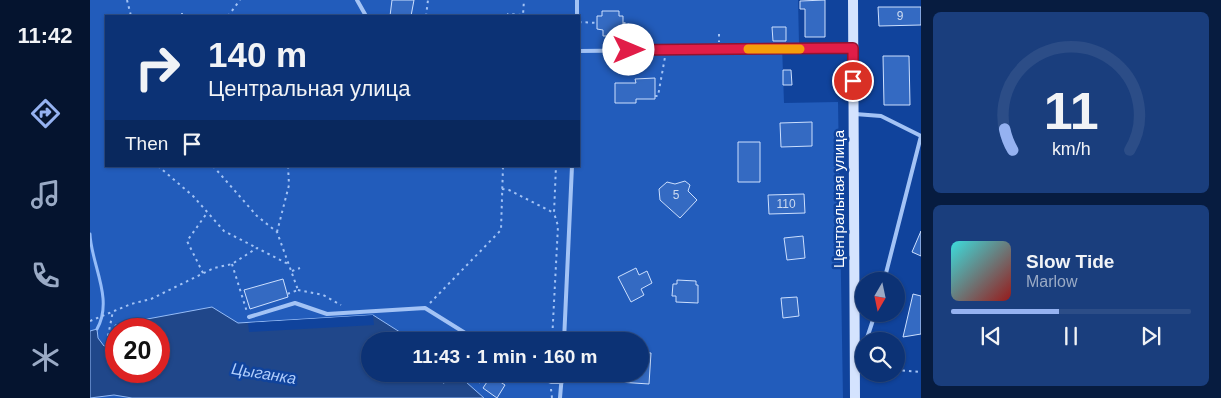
<!DOCTYPE html>
<meta charset="utf-8">
<style>
:root{--surface:#0c3275;--page:#1a3e7d;--text:#f1f3f6;--muted:#9aaac5;--line:#2c4d87;--accent:#95b2f1}
body{margin:0;font-family:Helvetica,sans-serif;background:var(--page);color:var(--text);height:100vh;display:flex;flex-direction:column;font-size:19px;white-space:nowrap}
*{box-sizing:border-box;margin:0}
p{font-size:16px;color:var(--muted)}
.icon{flex:none;width:28px;height:28px;fill:none;stroke:currentColor;stroke-width:2;stroke-linecap:round;stroke-linejoin:round}
.map{position:relative;flex:1;overflow:hidden}
.details{display:flex;flex-direction:column;gap:12px;padding:12px;background:#071c40;width:300px}
.details>*{flex:none}
.hud{position:absolute;left:15px;top:15px;width:475px;height:152px;border-radius:0px;box-shadow:0 1px 4px #0004,0 0 0 1px var(--line);background:#0c3275;color:var(--text);overflow:hidden}
.needle{width:32px;rotate:189deg}
.tools{position:absolute;left:765px;top:272px;display:grid;gap:10px}
.tools a{display:grid;place-items:center;width:50px;height:50px;border-radius:50%;background:var(--surface);box-shadow:0 1px 4px #0004,0 0 0 1px var(--line);font-size:25px}
.speed{position:absolute;left:15px;top:318px;display:flex;gap:10px;font-size:25px;font-weight:700;text-align:center}
.speed>*{display:grid;place-content:center;width:65px;height:65px;border-radius:50%;background:var(--surface);box-shadow:0 1px 4px #0004,0 0 0 1px var(--line);line-height:1}
.speed .limit{border:8px solid #d22;background:#fff;color:#111}
.pin{position:absolute;display:grid;place-items:center;width:42px;height:42px;color:#fff;margin:-21px;border:2px solid #fff;border-radius:50%;box-shadow:0 1px 5px #0007}
.me{position:absolute;width:55px;margin:-28px;rotate:90deg;stroke-linejoin:round;filter:drop-shadow(0 0 4px #0008)}
.turn{display:flex;align-items:center;gap:18px;height:105px;padding:0 20px;font-size:22px}
.turn .icon{width:65px;height:65px;stroke-width:2.5}
.turn b{display:block;font-size:35px;line-height:42px}
.then{display:flex;align-items:center;height:48px;padding:0 20px;background:#0003;gap:10px;font-size:19px}
.details .tile{flex:1;display:flex;flex-direction:column;justify-content:center;gap:8px;min-width:0;padding:0 18px;border-radius:8px;background:var(--page)}
.details .dial{align-items:center;gap:0}
.dial svg{height:130px;overflow:visible;fill:none;stroke:var(--line);stroke-width:7;stroke-linecap:round;text-anchor:middle}
.dial text{fill:var(--text);stroke:none}
.song{display:flex;align-items:center;gap:15px}
.cover{width:60px;height:60px;border-radius:8px;background:linear-gradient(135deg,hsl(180 70% 55%),hsl(0 70% 35%))}
.played{height:5px;border-radius:2px;background:linear-gradient(90deg,var(--accent) 45%,var(--line) 45%)}
.keys{display:flex;justify-content:space-around;direction:ltr}
.trip{position:absolute;left:271px;top:332px;width:288px;height:50px;border-radius:25px;background:var(--surface);box-shadow:0 1px 4px #0004,0 0 0 1px var(--line);font-weight:800;line-height:50px;text-align:center}
main{display:flex;flex:1;min-height:0}
.tabs{display:flex;flex-direction:column;width:90px;justify-content:space-around;align-items:center;background:#05142f;color:var(--muted)}
.tabs .icon{width:35px;height:35px}
.tabs .selected{color:var(--accent)}
.tabs b{font-size:22px;color:var(--text)}
.map>svg:first-child{display:block}
.green{fill:#225cbb;fill-rule:evenodd}
.water{fill:#20478a;stroke:#95bcf8}
.pier{fill:#10439c}
.lines{fill:none;stroke-linecap:round;stroke-linejoin:round}
.stream{stroke:#95bcf8;stroke-width:3}
.building{fill:#346ac2;stroke:#ccdffe}
.path{stroke:#a3c3f5;stroke-width:2;stroke-dasharray:2.5 4;stroke-linecap:butt}
.service{stroke:#a3c3f5;stroke-width:4}
.secondary{stroke:#d4e3fe;stroke-width:10}
.route-casing{stroke:#92132f;stroke-width:12}
.route{stroke:#e11d48;stroke-width:9}
.slow{stroke:#f59e0b;stroke-width:9}
.labels{text-anchor:middle;stroke-width:5;stroke-linejoin:round;paint-order:stroke}
.number-label{font-size:12px;fill:#ccdaf0}
.street-label{font-size:15px;fill:#fff;stroke:#10439c}
.water-label{font-size:16px;font-style:italic;fill:#b0cdfb;stroke:#10439c}
</style>
<main>
<nav class="tabs">
<b>11:42</b>
<svg class="icon selected" aria-label="directions" viewBox="0 0 24 24"><path d="M12 3l9 9-9 9-9-9zM9 14v-3h6M13 9l2 2-2 2"/></svg>
<svg class="icon" aria-label="music" viewBox="0 0 24 24"><path d="M9 18V5l10-2v13"/><circle cx="6" cy="18" r="3"/><circle cx="16" cy="16" r="3"/></svg>
<svg class="icon" aria-label="phone" viewBox="0 0 24 24"><path d="M5 4h4l2 5-3 2q2 4 5 5l2-3 5 2v4C11 20 4 13 5 4z"/></svg>
<svg class="icon" aria-label="climate" viewBox="0 0 24 24"><path d="M12 3v18M4 7l16 10M4 17L20 7"/></svg>
</nav>
<div class="map">
<svg width="831" height="398" viewBox="0 0 831 398">
<rect width="100%" height="100%" fill="#10439c"/>
<path class="green" d="M0,0H708L709,44L692,45L694,103L748,102L753,398H0ZM16,16H489V166H16ZM26,329H69V371H26ZM280,341H550V374H280Z"/>
<path class="water" d="M122,307L148,323L283,315L324,341H280V374H367L394,398H42L24,395L0,398V331L7,329L8,338L14,346H24L26,342V371H69V329H26L25,325Z"/>
<path class="pier" d="M283,315L284,325L159,332L158,323Z"/>
<g class="lines">
<path class="stream" d="M0,234C1,264 24,299 7,329"/>
</g>
<path class="building" d="M302,0H324L321,16H300Z
M735,0V37H715V9H710V1Z
M788,7H831V25L789,26Z
M512,11H529V16H533V30H529V36H513V30L507,29V16H512Z
M682,27H696V41H683Z
M793,56H819L820,105H794Z
M693,70H701L702,85H693Z
M565,78V99H546V103H525V83H546L545,79Z
M722,122V146L691,147L690,123Z
M648,142H670V182H648Z
M595,181L600,185L598,191L607,200L590,218L570,200L569,189L577,182L585,184Z
M714,194L715,213L679,214L678,195Z
M831,231V256L822,252Z
M713,236L715,258L697,260L694,238Z
M546,268L549,275L557,271L562,283L551,289L554,295L541,302L528,277Z
M193,279L198,297L160,309L154,290Z
M587,280L606,281V285H608V303L586,302V296H582L583,284H587Z
M823,294L831,296V334L813,337Z
M707,297L709,316L693,318L691,298Z
M550,352L561,353L559,384L529,382V374H550Z
M401,376L415,385L407,398L393,388Z"/>
<g class="lines">
<path class="path" d="M37,0L41,16
M92,13V16
M138,16L150,0
M336,16L338,0
M417,16L418,14L433,15L434,0
M489,22L507,23
M533,23H539
M629,34V42
M565,96H568L575,57
M68,166L103,196L134,231L167,248
M123,166L167,216L187,232L208,290L197,294
M412,189L419,190L464,213
M187,232L199,185L198,166
M142,264L157,312
M202,271L210,268
M113,273L97,241L117,213
M208,290L233,295L251,305
M340,303L411,230L413,166
M0,321L41,304L61,299L124,268L142,264L167,248L200,265
M18,336L23,311
M462,341L468,226L464,213L466,166
M806,370L831,372
M353,383L362,374
M389,383L395,374
M461,389L462,398"/>
<path class="service" d="M267,0L276,16
M487,16V0
M489,51L763,48
M765,114L791,116L831,136
M794,281L831,136
M159,317L205,303L237,314L335,308L388,341
M474,341L482,166
M776,341L785,314
M768,361L774,347
M440,374L461,382H472
M470,398L472,374"/>
<path class="secondary" d="M763,0L765,398"/>
</g>
<g class="lines">
<g class="route-casing">
<path id="route" d="M539,50L763,48V81"/>
</g>
<use href="#route" class="route"/>
<path class="slow" d="M658,49H710"/>
</g>
<g class="labels">
<g class="number-label">
<text x="810" y="20">9</text>
<text x="586" y="199">5</text>
<text x="696" y="208">110</text>
</g>
<g class="street-label">
<text transform="translate(749 199) rotate(-90)" y="5">Центральная улица</text>
</g>
<g class="water-label">
<text transform="translate(174 373) rotate(9)" y="6">Цыганка</text>
</g>
</g>
</svg>
<div class="tools">
<a><svg class="needle" viewBox="-14 -14 28 28"><path d="M0-13l5 13h-10z" fill="#e53935"/><path d="M0 13l5-13h-10z" fill="#9aaac5"/></svg></a>
<a><svg class="icon" aria-label="search" viewBox="0 0 24 24"><circle cx="10" cy="10" r="6"/><path d="M15 15l6 6"/></svg></a>
</div>
<div class="speed"><div class="limit">20</div></div>
<div class="pin" style="left:763px;top:81px;background:#d93025"><svg class="icon" aria-label="arrive" viewBox="0 0 24 24"><path d="M6 21V4h12l-3 4 3 4H6"/></svg></div>
<svg class="me" style="left:539px;top:50px" viewBox="-20 -20 40 40"><circle r="19" fill="#fff"/><path d="M0-13L10 11 0 6-10 11z" fill="#e11d48"/></svg>
<div class="trip">11:43 · 1 min · 160 m</div>
<div class="hud">
<div class="turn"><svg class="icon" aria-label="right" viewBox="0 0 24 24"><path d="M7 20v-9h11M14 6l5 5-5 5"/></svg><div><b>140 m</b>Центральная улица</div></div>
<div class="then">Then<svg class="icon" aria-label="arrive" viewBox="0 0 24 24"><path d="M6 21V4h12l-3 4 3 4H6"/></svg></div>
</div>
</div>
<section class="details">
<div class="tile dial"><svg viewBox="0 0 100 80">
<path d="M14 69A42 42 0 1 1 86 69"/>
<path d="M14 69A42 42 0 0 1 9 56" stroke="#95b2f1"/>
<text x="50" y="56" font-size="32" font-weight="700">11</text>
<text x="50" y="72" font-size="11">km/h</text>
</svg></div>
<div class="tile">
<div class="song"><i class="cover"></i><div><b>Slow Tide</b><p>Marlow</p></div></div>
<div class="played"></div>
<div class="keys"><svg class="icon" aria-label="previous" viewBox="0 0 24 24"><path d="M18 5L8 12l10 7zM5 5v14"/></svg><svg class="icon" aria-label="pause" viewBox="0 0 24 24"><path d="M8 5v14M16 5v14"/></svg><svg class="icon" aria-label="next" viewBox="0 0 24 24"><path d="M6 5l10 7-10 7zM19 5v14"/></svg></div>
</div>
</section>
</main>
